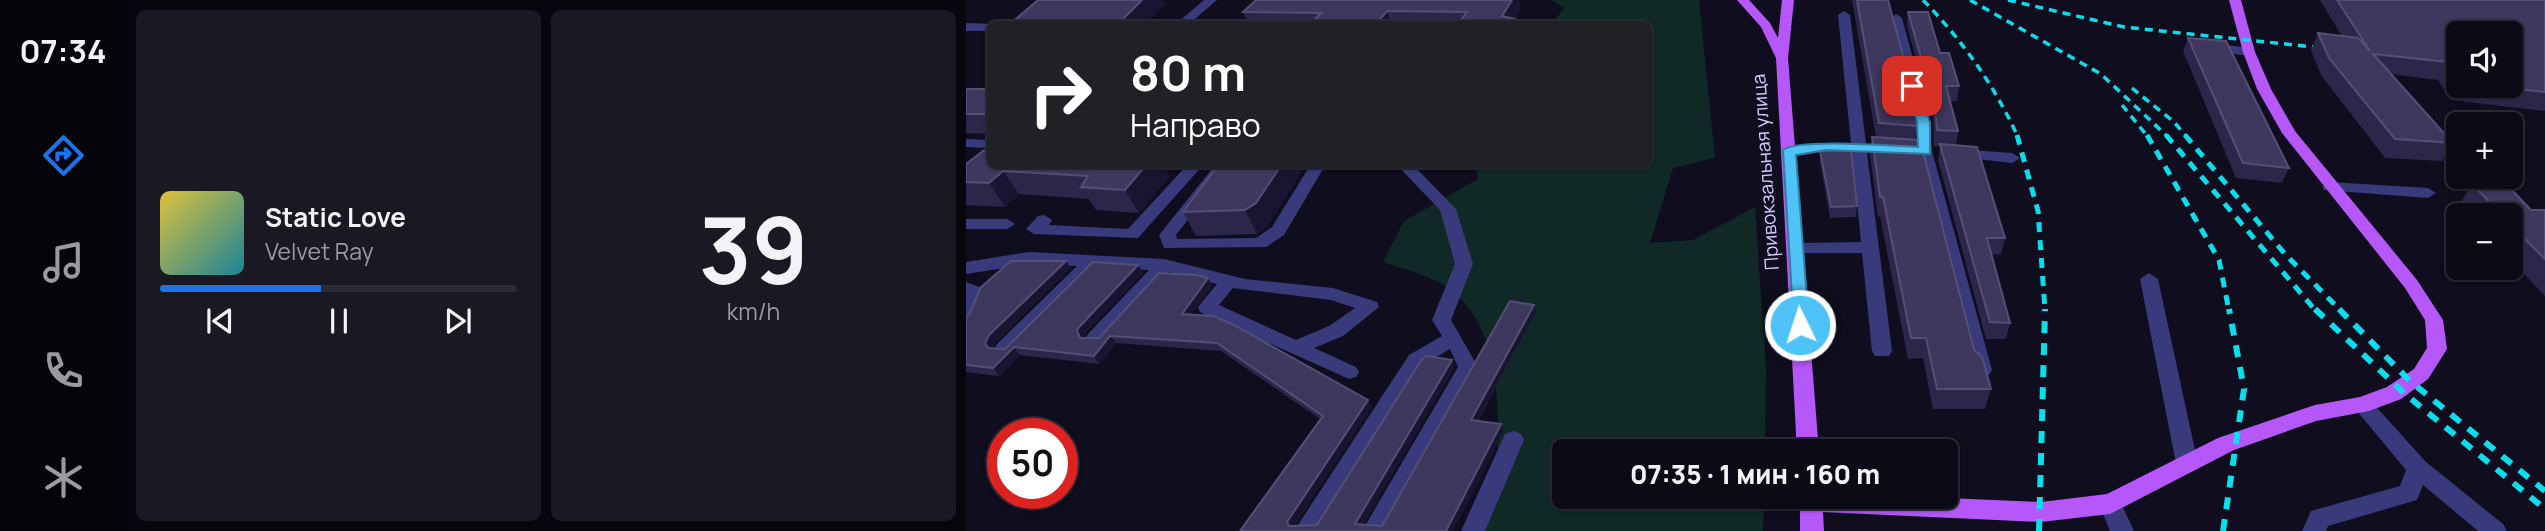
<!DOCTYPE html>
<html lang="ru">
<meta charset="utf-8">
<style>
:root{--surface:#0b0a16;--page:#191823;--text:#f1f3f6;--muted:#9a9aa1;--line:#2b2b35;--accent:#1a73e8}
body{margin:0;font-family:Manrope,sans-serif;background:var(--page);color:var(--text);height:100vh;display:flex;flex-direction:column;font-size:26px;white-space:nowrap}
*{box-sizing:border-box;margin:0}
p{font-size:23px;color:var(--muted)}
.icon{flex:none;width:38px;height:38px;fill:none;stroke:currentColor;stroke-width:2;stroke-linecap:round;stroke-linejoin:round}
.map{position:relative;flex:1;overflow:hidden}
.details{display:flex;flex-direction:column;gap:10px;padding:10px;background:#06060c;width:840px}
.details>*{flex:none}
.hud{position:absolute;left:21px;top:21px;width:665px;height:147px;border-radius:10px;box-shadow:0 2px 5px #0004,0 0 0 2px var(--line);background:#202124;color:#fff;overflow:hidden}
.tools{position:absolute;left:1480px;top:21px;display:grid;gap:14px}
.tools a{display:grid;place-items:center;width:77px;height:77px;border-radius:10px;background:var(--surface);box-shadow:0 2px 5px #0004,0 0 0 2px var(--line);font-size:35px}
.speed{position:absolute;left:21px;top:418px;display:flex;gap:14px;font-size:35px;font-weight:700;text-align:center}
.speed>*{display:grid;place-content:center;width:91px;height:91px;border-radius:50%;background:var(--surface);box-shadow:0 2px 5px #0004,0 0 0 2px var(--line);line-height:1}
.speed .limit{border:10px solid #d22;background:#fff;color:#111}
.pin{position:absolute;display:grid;place-items:center;width:60px;height:60px;color:#fff;margin:-30px;border-radius:14px;box-shadow:0 4px 10px #0006}
.me{position:absolute;width:77px;margin:-38px;rotate:356deg;stroke-linejoin:round;filter:drop-shadow(0 0 5px #0008)}
.turn{display:flex;align-items:center;gap:24px;height:147px;padding:0 28px;font-size:32px}
.turn .icon{width:91px;height:91px;stroke-width:2.5}
.turn b{display:block;font-size:49px;line-height:60px}
.details .card{flex:1;display:flex;flex-direction:column;justify-content:center;gap:10px;min-width:0;padding:0 24px;border-radius:10px;background:var(--page)}
.details .dial{align-items:center;gap:0}
.dial b{font-size:91px;line-height:1}
.song{display:flex;align-items:center;gap:21px}
.cover{width:84px;height:84px;border-radius:10px;background:linear-gradient(135deg,hsl(50 70% 55%),hsl(190 70% 35%))}
.played{height:7px;border-radius:4px;background:linear-gradient(90deg,var(--accent) 45%,var(--line) 45%)}
.keys{display:flex;justify-content:space-around;direction:ltr}
.details .tiles{flex:1;display:grid;gap:10px;grid-template-columns:repeat(2,1fr)}
.trip{position:absolute;left:586px;top:439px;width:406px;height:70px;border-radius:10px;background:var(--surface);box-shadow:0 2px 5px #0004,0 0 0 2px var(--line);font-weight:800;line-height:70px;text-align:center}
main{display:flex;flex:1;min-height:0}
.menu{display:flex;flex-direction:column;width:126px;justify-content:space-around;align-items:center;background:#040409;color:var(--muted)}
.menu .icon{width:49px;height:49px}
.menu .on{color:var(--accent)}
.menu b{font-size:32px;color:var(--text)}
.map>svg:first-child{display:block}
.green{fill:#102826}
.lines{fill:none;stroke-linecap:round;stroke-linejoin:round}
.minor{fill:#393a7c;fill-rule:evenodd}
.major{fill:#b657f9;fill-rule:evenodd}
.rail-far2{stroke:#08dfed;stroke-width:3.5;stroke-dasharray:8 6;stroke-linecap:butt}
.rail-far1{stroke:#08dfed;stroke-width:5;stroke-dasharray:10 8;stroke-linecap:butt}
.rail{stroke:#08dfed;stroke-width:6;stroke-dasharray:12 10;stroke-linecap:butt}
.wall{fill:#2c264b;fill-rule:evenodd}
.shaded-wall{fill:#191531}
.building{fill:#3e385e;stroke:#554f77;stroke-width:2}
.route{fill:#4fc3f7;stroke:#337fa1;stroke-width:2}
.labels{text-anchor:middle;stroke-width:7;stroke-linejoin:round;paint-order:stroke}
.street-label{font-size:19px;fill:#d0ccfd;stroke:#0f0d1e}
</style>
<main>
<nav class="menu">
<b>07:34</b>
<svg class="icon on" aria-label="directions" viewBox="0 0 24 24"><path d="M12 3l9 9-9 9-9-9zM9 14v-3h6M13 9l2 2-2 2"/></svg>
<svg class="icon" aria-label="music" viewBox="0 0 24 24"><path d="M9 18V5l10-2v13"/><circle cx="6" cy="18" r="3"/><circle cx="16" cy="16" r="3"/></svg>
<svg class="icon" aria-label="phone" viewBox="0 0 24 24"><path d="M5 4h4l2 5-3 2q2 4 5 5l2-3 5 2v4C11 20 4 13 5 4z"/></svg>
<svg class="icon" aria-label="climate" viewBox="0 0 24 24"><path d="M12 3v18M4 7l16 10M4 17L20 7"/></svg>
</nav>
<section class="details">
<div class="tiles">
<div class="card">
<div class="song"><i class="cover"></i><div><b>Static Love</b><p>Velvet Ray</p></div></div>
<div class="played"></div>
<div class="keys"><svg class="icon" aria-label="previous" viewBox="0 0 24 24"><path d="M18 5L8 12l10 7zM5 5v14"/></svg><svg class="icon" aria-label="pause" viewBox="0 0 24 24"><path d="M8 5v14M16 5v14"/></svg><svg class="icon" aria-label="next" viewBox="0 0 24 24"><path d="M6 5l10 7-10 7zM19 5v14"/></svg></div>
</div>
<div class="card dial"><b>39</b><p>km/h</p></div>
</div>
</section>
<div class="map">
<svg width="1579" height="531" viewBox="0 0 1579 531">
<rect width="100%" height="100%" fill="#0f0d1e"/>
<path class="green" d="M585,0H733L749,158L707,168L684,243L727,240L789,207L800,371L799,451L598,452V497H798L797,531H519C535,482 535,411 526,360C524,345 511,318 501,306C481,279 447,272 417,262L438,221L512,179L509,165L682,164V24H586L598,8Z"/>
<g class="lines">
<path class="minor" d="M238,0H251L223,24H210Z
M878,11L884,15L900,144L910,149L901,153L926,351L923,356H909L906,351L896,253H829L820,248L829,243L895,242L886,152C878,152 869,150 862,151C846,152 829,161 816,150C823,143 872,142 885,143L872,15Z
M930,14L936,18L964,122L966,151L1026,370L1023,375H1009L1006,370L952,151L950,122L924,18Z
M0,23L28,24H24V31H0Z
M1252,44L1283,48L1289,52L1283,56L1248,51L1246,48Z
M0,139L24,140V148L0,147Z
M991,149L1046,153L1054,158L1046,163L986,156V150Z
M222,164H238L172,238L68,234L60,229L72,216L78,215L86,220L83,225L162,229Z
M250,164H265L210,235L211,239L290,238L306,227L345,164H360L318,235L300,247L198,248L193,235Z
M430,164H446L490,209L507,264L485,320L512,367L420,531H396L492,367L484,349L457,365L353,531H328L443,355L476,336L466,320L489,264L474,210Z
M1364,182L1462,188L1470,193L1462,198L1358,190L1356,187Z
M0,219H41L49,224L41,229H0Z
M63,252L198,259L279,279L367,288L411,302L413,307L377,336L348,348L390,367L393,372L390,377L383,379L234,312L232,307L251,284L202,272L136,344H122L119,339L122,334L183,270L131,267L45,354H31L28,349L31,344L111,266L63,264L0,274V262ZM267,288L365,300L389,308L363,326L330,340L253,305Z
M1183,273L1192,279L1232,464L1229,470L1221,473L1213,470L1210,464L1174,279Z
M0,282L16,288L19,292L7,322L0,324Z
M1396,397L1403,399L1460,462L1537,524L1541,531H1512L1457,485L1451,500L1362,526L1360,531H1336L1345,511L1434,486L1440,470L1386,405L1389,399Z
M547,431L555,434L558,440L519,531H495L539,434Z
M1144,494L1152,497L1168,531H1144L1133,504L1136,497Z"/>
<path class="major" d="M771,0H783L804,23L812,38L816,0H828L822,58L853,452H831L810,58L795,27Z
M1263,0H1275L1289,52L1305,89L1329,131L1451,280L1477,320L1481,349L1462,379L1435,399L1403,411L1350,421L1268,450L1144,514L1075,522L857,512L858,531H834V497H959L1075,502L1141,494L1252,438L1349,405L1394,397L1421,387L1448,369L1461,348L1459,320L1439,288L1316,133L1291,89L1277,52Z"/>
<path class="rail-far2" d="M957,0C997,41 1028,85 1052,137
M1004,0L1135,74L1202,137
M1042,0L1158,27L1367,49
M1166,88L1208,122L1221,137
M1156,105L1182,137"/>
<path class="rail-far1" d="M1051,135L1072,211L1079,311
M1181,135L1253,260L1263,311
M1200,135L1350,311
M1219,135L1319,254L1375,311"/>
<path class="rail" d="M1349,309L1438,393L1579,509
M1373,309L1444,381L1579,491
M1073,531L1079,309
M1257,531L1278,389L1263,309"/>
</g>
<path class="wall" d="M290,0H553L554,10L549,20L550,24H282L277,12Z
M886,0H922L951,126L949,139L1008,350L1025,389L1019,409H967L957,358L942,359L914,216L912,217L904,156L906,137H910Z
M1354,0H1579V111L1485,100L1472,80L1425,74L1487,143L1476,161L1419,158L1355,75L1345,50L1352,33L1376,36ZM1493,33L1545,86H1493Z
M942,12L974,53L993,86L991,101H984L992,131L990,146L1039,238L1035,255L1025,254L1044,323L1040,339H1020L972,160L974,146H968L967,121L941,26Z
M1222,38L1323,168L1316,183L1270,178L1217,51Z
M0,89H24V134L0,133Z
M854,151L891,206L890,217L864,218L854,162Z
M0,164H197L203,177L173,213L130,210L123,199L53,194L39,207L0,205Z
M339,166L301,227L291,234L230,236L217,212Z
M1506,184L1565,210H1579V296L1545,260V215H1504L1494,204Z
M100,261L105,268L29,343L27,348L39,349L172,265L177,273L120,332L117,338H133L242,278L246,286L225,314L406,407L328,526L351,525L488,368L397,525L416,526L570,312L512,421L535,424L537,432L487,531H274L354,419L255,351L150,343L133,364L54,355L33,376L0,372V317Z"/>
<path class="shaded-wall" d="M176,0H198L199,4L180,24H152Z
M546,0H553L554,10L549,20L550,24H538L536,16Z
M421,11L425,24H410Z
M181,164H197L203,177L173,213L159,190Z
M316,164H339V166L301,227L291,234L279,210Z
M37,171L53,194L39,207L23,183Z
M100,261L105,268L29,343L26,350L22,348L19,343L23,335Z
M172,265L177,273L120,332L117,338H114L111,330L115,325Z
M242,278L246,286L220,321L216,314Z
M568,305L570,312L508,427L505,420Z
M144,336L150,343L133,364L128,356Z
M48,347L54,355L33,376L27,368Z
M486,360L488,368L394,531L389,524Z
M402,400L406,407L326,530L321,522Z
M535,424L537,432L487,531H480Z"/>
<path class="building" d="M72,0H176L152,24H44Z
M290,0H546L536,16L549,19L545,24H492L501,12L421,11L410,24H344L355,13L277,12Z
M891,0H922L950,104L951,126L913,123Z
M1371,0H1579V92L1527,86H1545V33H1493V78L1482,62L1407,54L1487,143L1429,139L1363,58L1352,33L1392,38L1404,51Z
M942,12H962L974,53H983L993,86H980L992,131L971,130L969,106Z
M1222,38L1260,41L1323,168L1277,163Z
M0,89H24V114H0Z
M906,137L954,140L1008,350L1016,357L1025,389H971L960,338H945L917,197H914Z
M974,144L1011,147L1039,238H1021L1044,323L1024,322Z
M24,149V164H181L159,190L115,187L122,176L37,171L23,183L0,182V164L17,151Z
M885,150L891,206L865,207L854,151Z
M253,164H316L290,203L279,210L217,212Z
M1506,184L1541,185L1565,210H1579V259L1545,225V215H1536Z
M45,261H100L23,335L19,343L22,348L39,349L127,262L172,265L115,325L111,330L114,338H133L193,273L230,275L242,278L216,314L248,316L268,325L402,400L321,522L323,526L351,525L456,359L461,356L486,360L389,524L416,526L544,301L568,305L505,420L535,424L480,531H274L357,416L251,343L144,336L128,356L48,347L27,368L0,365V317L3,315L15,287Z"/>
<path class="route" d="M946,82L952,86L964,122V154L860,150L830,155L843,325L840,329H828L817,150C832,138 927,146 952,147L951,122L939,86Z"/>
<g class="labels">
<g class="street-label">
<text transform="translate(799 172) rotate(-94)" y="7">Привокзальная улица</text>
</g>
</g>
</svg>
<div class="tools">
<a><svg class="icon" aria-label="sound" viewBox="0 0 24 24"><path d="M4 9h4l5-4v14l-5-4H4zM17 9q2 3 0 6"/></svg></a>
<a>+</a>
<a>−</a>
</div>
<div class="speed"><div class="limit">50</div></div>
<div class="pin" style="left:946px;top:86px;background:#d93025"><svg class="icon" aria-label="arrive" viewBox="0 0 24 24"><path d="M6 21V4h12l-3 4 3 4H6"/></svg></div>
<svg class="me" style="left:834px;top:325px" viewBox="-20 -20 40 40"><circle r="17" fill="#4fc3f7" stroke="#fff" stroke-width="3"/><path d="M0-11L8 9 0 5-8 9z" fill="#fff"/></svg>
<div class="trip">07:35 · 1 мин · 160 m</div>
<div class="hud">
<div class="turn"><svg class="icon" aria-label="right" viewBox="0 0 24 24"><path d="M7 20v-9h11M14 6l5 5-5 5"/></svg><div><b>80 m</b>Направо</div></div>
</div>
</div>
</main>
